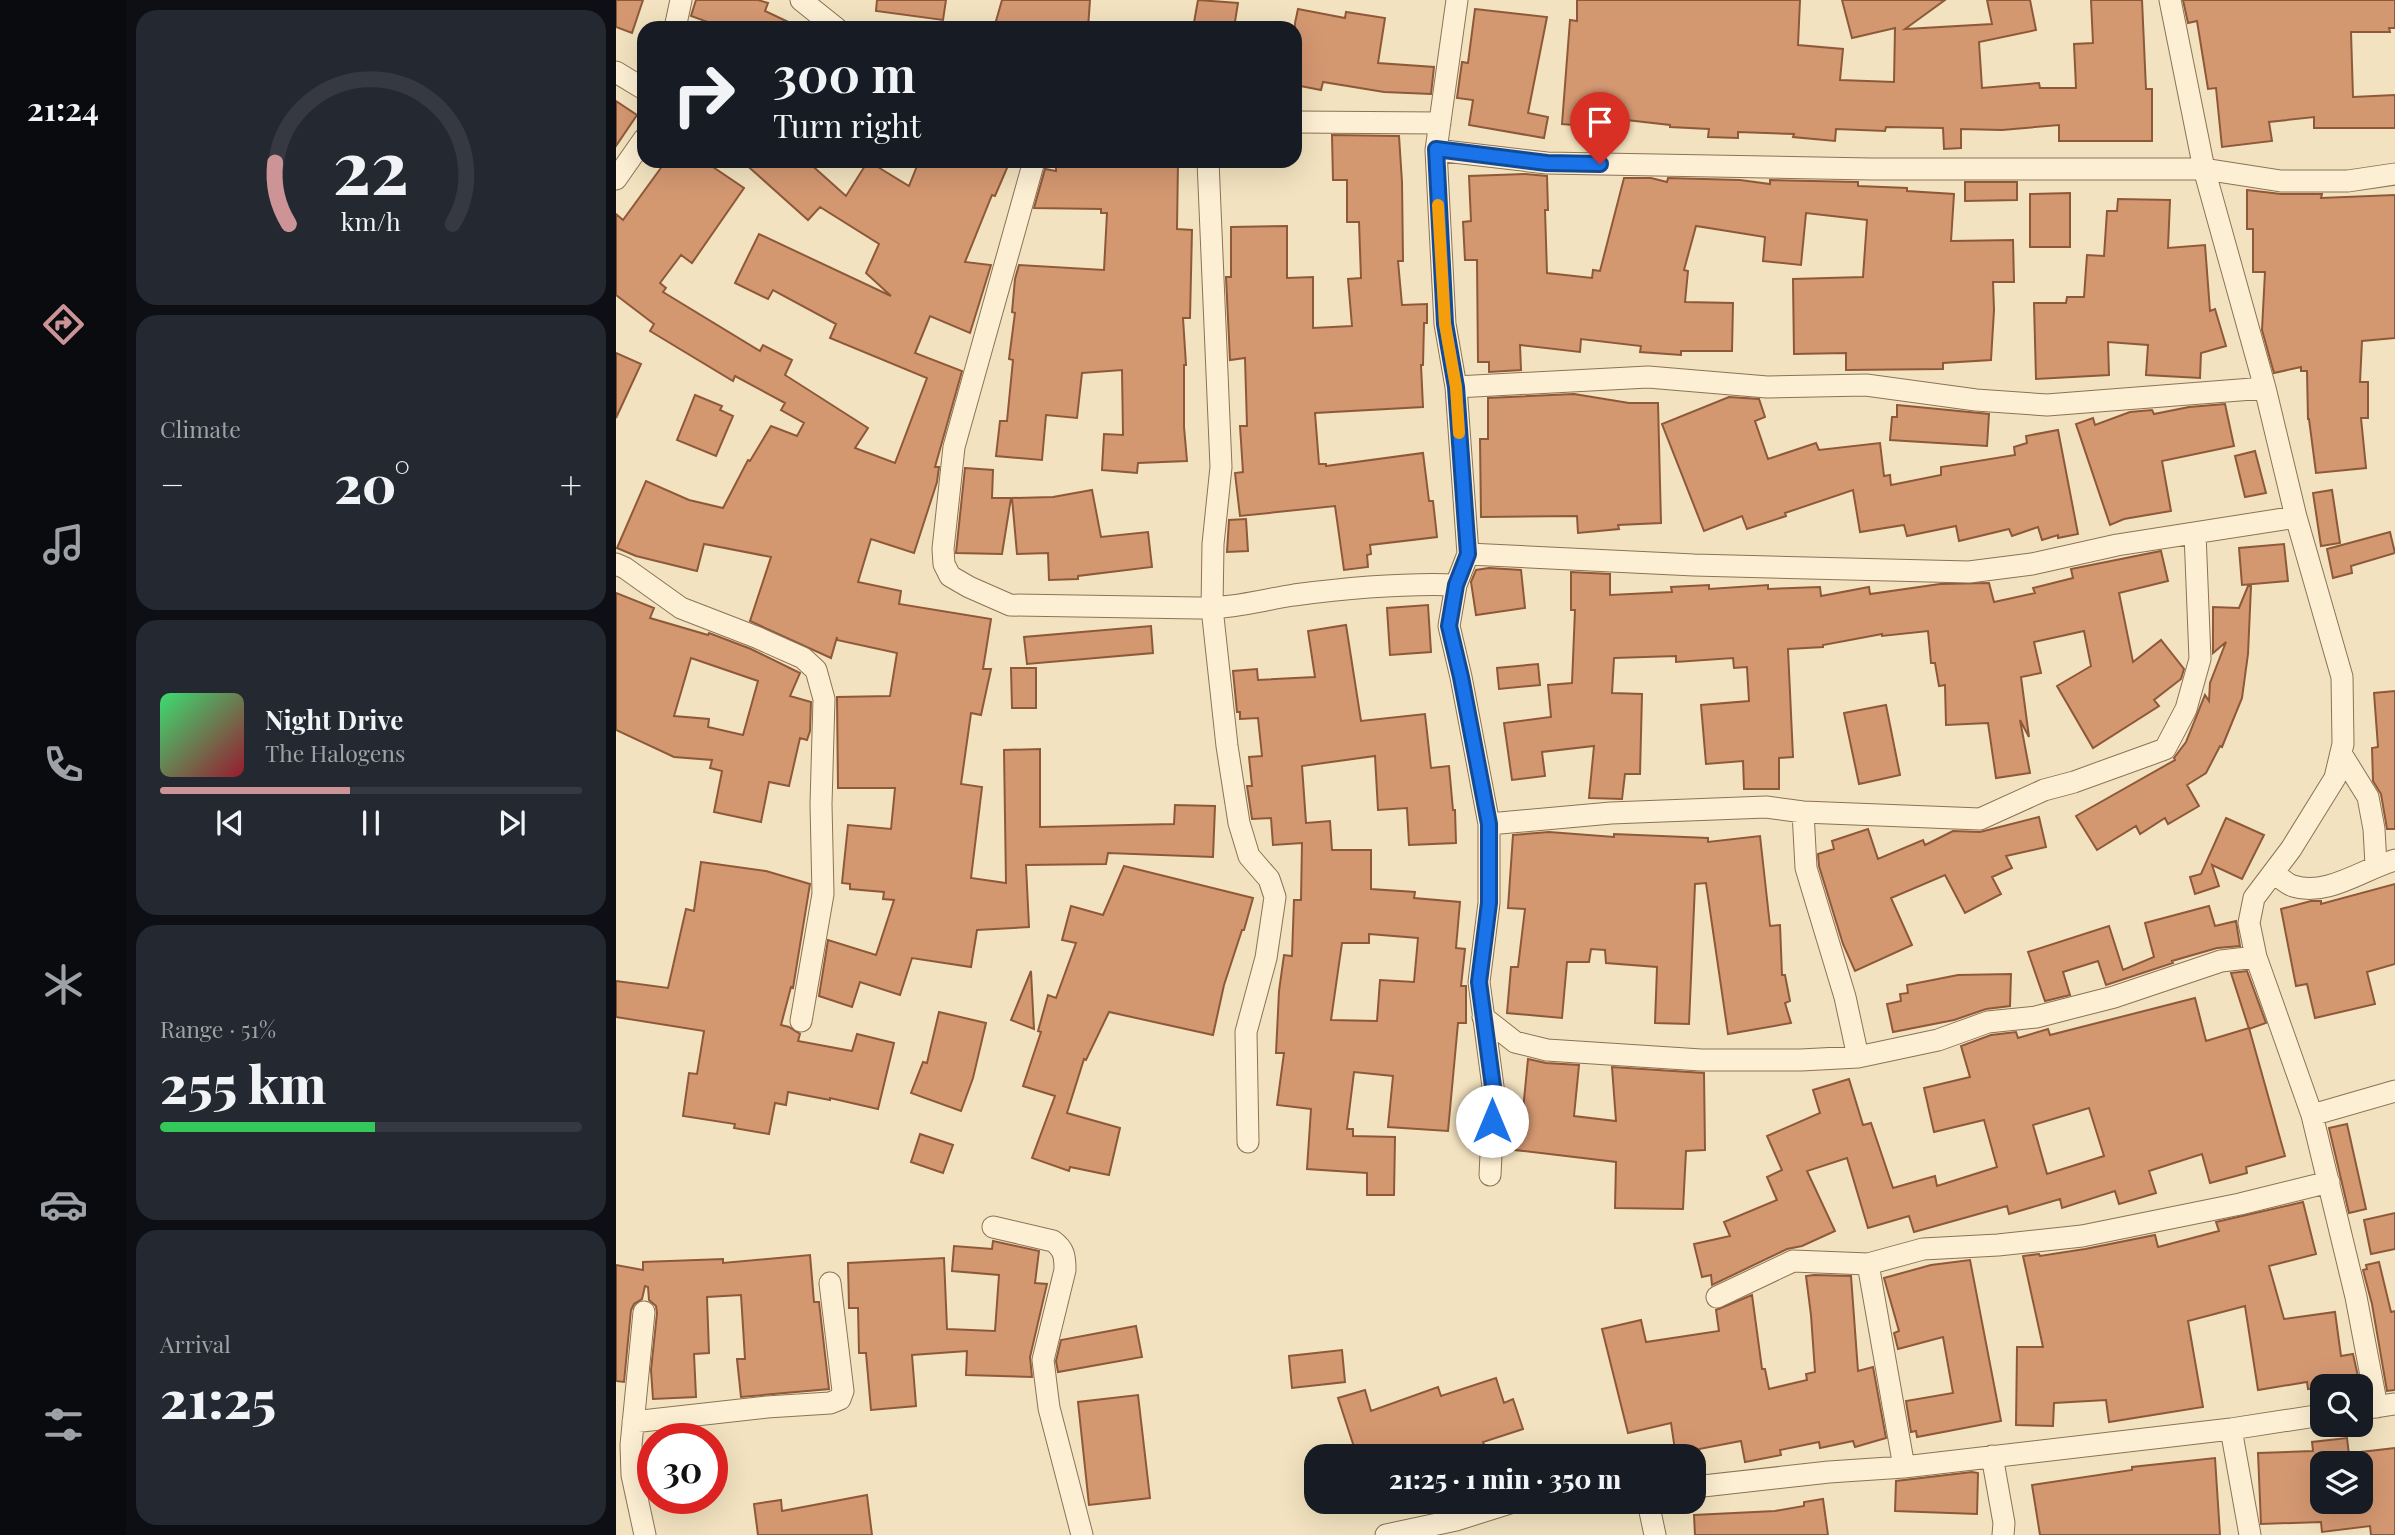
<!DOCTYPE html>
<meta charset="utf-8">
<style>
:root{--surface:#171b24;--page:#242831;--text:#f1f3f6;--muted:#9ea1a6;--line:#363941;--accent:#cd9497}
body{margin:0;font-family:"Playfair Display",serif;background:var(--page);color:var(--text);height:100vh;display:flex;flex-direction:column;font-size:26px;white-space:nowrap}
*{box-sizing:border-box;margin:0}
p{font-size:23px;color:var(--muted)}
.icon{flex:none;width:38px;height:38px;fill:none;stroke:currentColor;stroke-width:2;stroke-linecap:round;stroke-linejoin:round}
.map{position:relative;flex:1;overflow:hidden}
.side{display:flex;flex-direction:column;gap:10px;padding:10px;background:#0d0f14;width:490px}
.side>*{flex:none}
.top-card{position:absolute;left:21px;top:21px;width:665px;height:147px;border-radius:21px;box-shadow:0 7px 28px #0002;background:#171b24;color:var(--text);overflow:hidden}
.fabs{position:absolute;left:1694px;top:1374px;display:grid;gap:14px}
.fabs a{display:grid;place-items:center;width:63px;height:63px;border-radius:14px;background:var(--surface);box-shadow:0 7px 28px #0002;font-size:35px}
.speed{position:absolute;left:21px;top:1423px;display:flex;gap:14px;font-size:35px;font-weight:700;text-align:center}
.speed>*{display:grid;place-content:center;width:91px;height:91px;border-radius:50%;background:var(--surface);box-shadow:0 7px 28px #0002;line-height:1}
.speed .limit{border:10px solid #d22;background:#fff;color:#111}
.pin{position:absolute;display:grid;place-items:center;width:60px;height:60px;color:#fff;margin:-72px -30px;border-radius:50% 50% 50% 0;rotate:-45deg;box-shadow:0 0 7px #0007}
.pin .icon{rotate:45deg}
.me{position:absolute;width:77px;margin:-38px;rotate:0deg;stroke-linejoin:round;filter:drop-shadow(0 0 5px #0008)}
.turn{display:flex;align-items:center;gap:24px;height:147px;padding:0 21px;font-size:32px}
.turn .icon{width:91px;height:91px;stroke-width:2.5}
.turn b{display:block;font-size:49px;line-height:60px}
.big{font-size:52px;font-weight:800;line-height:1.1}
.side .widget{flex:1;display:flex;flex-direction:column;justify-content:center;gap:10px;min-width:0;padding:0 24px;border-radius:21px;background:var(--page)}
.side .dial{align-items:center;gap:0}
.dial svg{height:182px;overflow:visible;fill:none;stroke:var(--line);stroke-width:7;stroke-linecap:round;text-anchor:middle}
.dial text{fill:var(--text);stroke:none}
.song{display:flex;align-items:center;gap:21px}
.cover{width:84px;height:84px;border-radius:10px;background:linear-gradient(135deg,hsl(140 70% 55%),hsl(350 70% 35%))}
.played{height:7px;border-radius:4px;background:linear-gradient(90deg,var(--accent) 45%,var(--line) 45%)}
.keys{display:flex;justify-content:space-around;direction:ltr}
.heat{display:flex;justify-content:space-between;align-items:center;font-size:38px;direction:ltr}
.charge{height:10px;border-radius:5px;background:linear-gradient(90deg,#34c759 51%,var(--line) 0)}
.trip{position:absolute;left:688px;top:1444px;width:402px;height:70px;border-radius:21px;background:var(--surface);box-shadow:0 7px 28px #0002;font-weight:800;line-height:70px;text-align:center}
main{display:flex;flex:1;min-height:0}
.dock{display:flex;flex-direction:column;width:126px;justify-content:space-around;align-items:center;background:#090b0e;color:var(--muted)}
.dock .icon{width:49px;height:49px}
.dock .current{color:var(--accent)}
.dock b{font-size:32px;color:var(--text)}
.map>svg:first-child{display:block}
.building{fill:#d49871;stroke:#8e5939;stroke-width:2;fill-rule:evenodd}
.lines{fill:none;stroke-linecap:round;stroke-linejoin:round}
.minor-casing{stroke:#8d7255;stroke-width:23}
.minor{stroke:#fcefd3;stroke-width:21}
.route-casing{stroke:#114b97;stroke-width:18}
.route{stroke:#1a73e8;stroke-width:12}
.slow{stroke:#f59e0b;stroke-width:12}
</style>
<main>
<nav class="dock">
<b>21:24</b>
<svg class="icon current" aria-label="directions" viewBox="0 0 24 24"><path d="M12 3l9 9-9 9-9-9zM9 14v-3h6M13 9l2 2-2 2"/></svg>
<svg class="icon" aria-label="music" viewBox="0 0 24 24"><path d="M9 18V5l10-2v13"/><circle cx="6" cy="18" r="3"/><circle cx="16" cy="16" r="3"/></svg>
<svg class="icon" aria-label="phone" viewBox="0 0 24 24"><path d="M5 4h4l2 5-3 2q2 4 5 5l2-3 5 2v4C11 20 4 13 5 4z"/></svg>
<svg class="icon" aria-label="climate" viewBox="0 0 24 24"><path d="M12 3v18M4 7l16 10M4 17L20 7"/></svg>
<svg class="icon" aria-label="car" viewBox="0 0 24 24"><path d="M5 17H2v-5l4-1 3-4h7l3 4 3 1v5h-3M9 17h6M6 11h13"/><circle cx="7" cy="17" r="2"/><circle cx="17" cy="17" r="2"/></svg>
<svg class="icon" aria-label="filters" viewBox="0 0 24 24"><path d="M4 7h16M4 17h16"/><circle cx="9" cy="7" r="2"/><circle cx="15" cy="17" r="2"/></svg>
</nav>
<section class="side">
<div class="widget dial"><svg viewBox="0 0 100 80">
<path d="M14 69A42 42 0 1 1 86 69"/>
<path d="M14 69A42 42 0 0 1 8 42" stroke="#cd9497"/>
<text x="50" y="56" font-size="32" font-weight="700">22</text>
<text x="50" y="72" font-size="11">km/h</text>
</svg></div>
<div class="widget"><p>Climate</p>
<div class="heat"><a>−</a><b class="big">20°</b><a>+</a></div>
</div>
<div class="widget">
<div class="song"><i class="cover"></i><div><b>Night Drive</b><p>The Halogens</p></div></div>
<div class="played"></div>
<div class="keys"><svg class="icon" aria-label="previous" viewBox="0 0 24 24"><path d="M18 5L8 12l10 7zM5 5v14"/></svg><svg class="icon" aria-label="pause" viewBox="0 0 24 24"><path d="M8 5v14M16 5v14"/></svg><svg class="icon" aria-label="next" viewBox="0 0 24 24"><path d="M6 5l10 7-10 7zM19 5v14"/></svg></div>
</div>
<div class="widget"><p>Range · 51%</p><b class="big">255 km</b><div class="charge"></div></div>
<div class="widget"><p>Arrival</p><b class="big">21:25</b></div>
</section>
<div class="map">
<svg width="1779" height="1535" viewBox="0 0 1779 1535">
<rect width="100%" height="100%" fill="#f2e2bf"/>
<path class="building" d="M0,0H27L16,33L0,27Z
M80,0H142L152,3L149,11L185,28H108L75,16Z
M261,0H330L327,20L260,11Z
M386,0H474L472,28H378Z
M582,0L622,3L618,28H577Z
M961,0H1184L1182,45L1227,49L1224,80L1278,82L1279,28L1236,38L1226,0H1329L1289,29L1376,24L1371,0H1414L1420,30L1363,42L1366,88L1423,83L1424,88H1460L1458,44L1477,43L1475,0H1526L1530,89H1536V141H1443V125L1386,130L1345,129V148L1328,149L1327,128L1270,127L1269,131L1220,129L1219,141L1177,137L1178,134L1122,132V138L1092,137L1093,129L1054,127V125L984,117L983,127L946,124L954,20L961,21Z
M1567,0H1779V28H1773L1774,32H1735L1737,97L1779,95V128H1698V117L1653,122L1656,141L1606,147L1600,88L1592,89L1581,21L1572,23Z
M682,9L729,18L730,12L769,18L762,63L818,67L815,94L768,92L707,82L705,90L679,85V23Z
M859,9L931,17L912,113L932,117L928,138L853,125L857,100L841,98L846,62L852,63Z
M0,101L21,115L0,146Z
M716,135L783,136L786,182L787,261H782L786,305L811,304V323H808L807,365H805L807,407L699,413L703,464H710V466L807,453L813,501H817L821,537L754,545L755,554L751,555L752,567L728,570L719,506L624,516L619,473L627,472L624,426H631L629,358L614,360L610,277H615V227L671,226V278L697,277V328L736,326L732,279L745,278L743,222H731V180H717Z
M50,161H88L128,188L76,263L65,255L44,283L50,288L47,292L144,351L147,345L176,360L169,375L252,428L239,448L279,463L311,378L214,338L220,324L157,290L152,299L119,283L143,234L275,296L250,273L263,244L204,207L192,220L126,161H191L230,196L252,161L293,186L303,161H394L379,196L376,195L349,262L375,265L354,333L314,316L299,353L346,371L319,467H323L321,482L298,553L255,539L242,582L285,591L283,604L375,619L367,669H375L365,715L355,713L345,784L366,787L355,878L390,883L388,750L424,749V827L558,824L559,805L599,806L597,857L492,853L490,864L410,865L413,927L361,930L355,967L296,958L284,995L244,982L236,1007L203,996L212,940L260,955L278,900L267,899L268,892L234,889V884L226,883L232,825L275,829L279,788H222L221,697L274,696L281,653L221,640V637L215,658L134,621L155,557L88,544L81,571L20,556L1,548L30,481L73,500L107,508L132,460L134,461L155,426L181,436L188,423L165,410L169,403L119,376L117,381L34,331L38,324L0,295V214L7,220Z
M440,161H562L561,229L576,230L574,318H567L570,365H568V427L571,461L522,463L521,473L486,470L488,434L507,435L506,370L466,373L461,418L430,415L426,460L380,456L384,421H391L397,360L393,359L399,313L396,312L399,279L403,265L488,270L491,213H485V209L418,208L429,169L440,171Z
M909,174L931,176L932,210H929L931,273L976,278L977,270L984,271L1008,178H1035L1051,182L1052,178L1124,180L1154,184V180L1242,182V186L1291,188V191L1338,194L1335,241L1397,240L1398,282H1377L1378,310L1375,360L1327,363V369L1230,370V353L1178,354L1177,279L1247,277L1251,220L1190,213L1185,265L1147,261L1149,237L1080,226L1068,270L1072,271L1069,302L1117,303L1116,351H1065V355L1024,352L1025,346L965,339L964,352L904,345L905,370L873,372V362H862L861,260H849L847,222L855,221L853,176Z
M1349,182H1401V200L1349,201Z
M1631,190L1665,194H1706L1705,198L1779,195V338L1746,341L1744,382H1752V418H1745L1750,468L1700,473L1693,419H1692L1691,371H1685V367L1658,373L1646,330L1649,272H1637V229H1631Z
M1454,193V247H1414V194Z
M1502,199L1554,200L1552,248L1589,245L1594,311L1599,309L1610,346L1585,353L1584,378L1530,375L1532,345L1492,342L1493,375L1420,379L1418,303H1450L1451,297H1468L1471,255L1488,256L1491,211H1501Z
M0,353L25,364L0,418Z
M958,394L1013,403H1042L1045,523L1002,525L1003,529L962,533L961,516L865,517L864,439H872V398Z
M79,395L106,406L104,410L117,416L100,456L61,440Z
M1113,397L1143,399L1149,417L1139,421L1152,459L1200,443L1203,450L1264,443L1268,476L1274,475L1275,485L1325,475V467L1399,455L1398,447L1411,443L1410,436L1442,430L1462,534L1442,538V535L1426,540L1422,527L1396,536L1393,529L1343,541L1340,526L1291,536L1288,525L1244,532L1237,490L1169,513L1170,516L1131,529L1126,516L1088,531L1046,424Z
M1609,404L1618,446L1546,461L1555,511L1508,519L1494,525L1460,424L1477,418L1479,425L1514,412L1536,410L1538,414L1573,407Z
M1281,405L1373,414L1371,446L1274,440L1276,417H1281Z
M1639,451L1650,493L1629,497L1619,456Z
M349,468L377,470L376,498H395L386,554L340,553Z
M476,490L485,537L532,532L536,567L462,576V579L433,580L432,553L401,554L396,498L437,497Z
M1716,490L1724,543L1705,546L1697,493Z
M630,519L632,551L611,552L613,520Z
M1774,532L1779,553L1735,566L1736,573L1717,578L1711,549Z
M1668,544L1672,581L1626,585L1623,548Z
M1545,551L1552,581L1503,593L1517,662L1545,640L1568,669L1565,679L1538,700L1543,706L1477,748L1441,686L1475,666L1468,631L1418,642L1425,673L1405,677L1413,737L1404,720L1414,773L1380,778L1372,723L1330,725L1329,685L1323,686L1319,663H1315L1312,631L1266,636V634L1207,645V647L1172,649L1177,757L1163,758V789H1128L1127,761L1090,764L1085,705L1133,701L1131,667L1118,668L1117,658L1060,662V656L998,658L996,693L1026,694L1024,774H1009L1006,799L973,798L978,746L926,752L929,776L896,780L888,723L935,717L932,685L956,683L959,610H955V572L994,574V595L1056,592L1055,587L1093,585V589L1152,585V589L1204,587L1205,596L1253,587L1254,594L1324,584L1373,583L1378,602L1419,593L1417,588L1457,578L1455,569Z
M873,568L905,570L909,608L860,615L855,582L860,570Z
M1632,586H1635L1632,654L1626,698L1606,747L1604,746L1590,773L1571,785L1583,806L1552,824L1549,818L1524,834L1520,826L1481,850L1460,816L1559,760L1558,758L1570,742L1589,695L1593,701L1594,683L1610,642L1597,653V607L1623,608Z
M0,593L38,608L34,618L92,635L93,633L135,649L184,673L174,696L195,702L194,731L191,740L184,738L173,786L153,782L145,822L98,812L106,771L94,768L96,760L58,757L0,730ZM75,658L142,681L127,735L92,727L93,719L58,716Z
M812,605L815,652L774,655L771,608Z
M730,625L745,721L809,714L815,768L833,766L837,810H839L840,843L793,845L791,808L762,810L759,756L686,766L690,823L714,821L716,850H755V889L799,892L798,898L844,902L840,948L849,949L845,986H850V1023H842L832,1131L772,1127L777,1076L738,1072L731,1129H737V1136L779,1137L778,1195H751V1173L691,1169L695,1109L661,1105L668,1053H660L663,991L668,955L676,956L678,900H685L686,843L657,845L655,818L636,819L631,786H636L633,757L646,756L642,718L624,719V712H621L617,671L641,669L642,680L699,677L692,631ZM753,934L802,938L798,982L764,980L761,1021L715,1020L726,943H753Z
M535,626L537,653L411,664L408,637Z
M922,664L924,685L883,689L881,668Z
M395,668H420V708H396Z
M1779,691V829H1771L1765,794L1757,781L1756,748L1762,747L1758,693Z
M1270,705L1284,775L1243,784L1228,713Z
M1423,817L1430,847L1390,856L1396,868L1376,877L1385,894L1349,913L1329,875L1275,898L1296,945L1239,971L1227,944L1203,866L1202,854L1218,849L1216,841L1252,829L1262,859L1307,840L1309,845L1337,831L1364,832Z
M1610,818L1648,835L1626,879L1596,865L1603,886L1579,894L1574,877L1585,874Z
M933,832L998,837V834L1092,838V842L1144,836L1154,926L1164,925L1166,975H1169L1174,1001L1169,1003L1175,1023L1112,1034L1090,883L1079,884L1073,1024L1039,1023L1041,967L990,963L989,950L975,949L973,962H951L946,1018L891,1013L895,967H902L909,909L892,908L897,835Z
M85,862L150,871L194,884L177,988L175,987L165,1025L173,1027L184,1034L182,1041L236,1051L241,1034L278,1043L262,1109L214,1098V1100L172,1092L170,1105L159,1103L153,1134L118,1128L119,1124L67,1116L73,1073L81,1074L88,1031L0,1017V981L52,988L70,909L78,911Z
M508,866L637,898L628,930H626L608,985L597,1035L493,1012L470,1060L468,1059L451,1113L504,1128L493,1175L454,1167L453,1171L416,1158L439,1096L407,1086L425,1032L422,1031L432,995L440,998L460,943L446,940L455,906L487,915Z
M1779,884V964L1751,972L1759,1004L1699,1018L1691,984L1680,986L1665,909L1695,901H1705V904Z
M1593,906L1599,926L1620,921L1624,946L1601,948L1556,961L1557,963L1490,985L1482,961L1447,972L1454,995L1429,1001L1412,952L1493,926L1507,970L1538,957L1529,923Z
M415,971L418,1029L395,1020Z
M1631,971L1650,1023L1633,1029L1615,973Z
M1395,974L1394,1006L1370,1009L1338,1020L1277,1032L1271,1004L1285,1001L1284,994L1292,993L1291,985L1342,975Z
M1579,998L1590,1041L1633,1028L1669,1156L1630,1167L1631,1173L1594,1183L1586,1154L1533,1171L1540,1193L1503,1204L1499,1191L1446,1208L1444,1199L1393,1214L1391,1206L1298,1232L1293,1216L1252,1228L1231,1158L1191,1171L1219,1231L1186,1246L1171,1249L1096,1285L1095,1275L1086,1277L1078,1244L1114,1236L1108,1222L1161,1200L1151,1177L1166,1170L1151,1136L1204,1113L1197,1090L1233,1079L1247,1125L1255,1123L1277,1188L1319,1176L1321,1186L1381,1167L1368,1120L1318,1132L1308,1088L1354,1077L1345,1046L1375,1035L1400,1032L1402,1038L1432,1029L1434,1035ZM1473,1108L1488,1156L1431,1174L1417,1125Z
M323,1012L370,1023L357,1078L345,1111L295,1093L307,1062L311,1063Z
M912,1059L930,1063L963,1065L958,1116L1000,1121L996,1067L1088,1073L1089,1150L1070,1151L1067,1209L999,1208L1000,1162L899,1150L903,1110H907Z
M1731,1124L1750,1209L1733,1213L1713,1128Z
M304,1134L337,1145L327,1173L295,1162Z
M1687,1202L1700,1254L1653,1266L1668,1319L1719,1312L1725,1356L1737,1354L1743,1381L1692,1389L1691,1382L1642,1390L1629,1306L1572,1321L1587,1407L1493,1422L1490,1400L1438,1403L1437,1426L1400,1425L1401,1347H1427L1407,1256L1423,1254L1424,1256L1469,1249L1539,1235L1542,1247L1603,1231L1600,1222Z
M1779,1213V1249L1755,1254L1748,1220Z
M377,1241L423,1251L419,1283L431,1284L414,1357L416,1377L350,1375L351,1351L296,1355L300,1406L255,1410L250,1353H243L242,1308H233L232,1263L328,1258L331,1329L379,1331L383,1275L336,1271L338,1246L376,1249Z
M194,1255L198,1302H203L213,1389L125,1397L121,1359H129L125,1295L91,1297L93,1353L78,1354L80,1397L37,1399L35,1370L41,1313L40,1306L33,1300L32,1287L29,1286L26,1299L18,1304L15,1310L8,1382L0,1381V1265L27,1270V1262L107,1259V1263Z
M1354,1260L1385,1421L1301,1437L1300,1431L1295,1432L1290,1401L1337,1393L1327,1337L1282,1349L1278,1333L1283,1331L1268,1278L1315,1265Z
M1763,1262L1775,1312L1779,1311V1390L1771,1391L1756,1304L1747,1270L1751,1269L1750,1265Z
M1198,1275L1235,1276L1242,1371L1257,1367L1270,1438L1239,1447L1237,1441L1204,1448L1203,1442L1164,1450L1165,1455L1129,1462L1125,1441L1083,1449V1456H1063L1062,1450H1059L1055,1423L1012,1433L986,1329L1025,1320L1030,1342L1103,1331L1100,1310L1136,1295L1146,1369H1149L1153,1389L1191,1380L1190,1374L1199,1372L1195,1315L1190,1276Z
M520,1326L526,1357L442,1372L440,1361L445,1340Z
M726,1350L729,1382L676,1388L673,1356Z
M880,1378L888,1403L897,1399L907,1429L867,1442L873,1456H741L722,1398L749,1390L755,1411L822,1387L825,1396Z
M522,1395L534,1498L473,1505L462,1402Z
M1731,1438L1734,1463H1706V1502H1745V1452L1779,1448V1535H1755L1754,1526L1706,1532L1705,1522L1645,1524L1642,1453L1697,1451L1696,1442Z
M1599,1458L1604,1535H1424L1416,1485L1516,1470V1467Z
M1356,1472L1362,1473L1361,1514L1279,1511L1280,1481Z
M251,1495L256,1535H142L138,1504L165,1500L166,1511Z
M1207,1499L1212,1535H1079L1078,1515L1159,1511L1188,1506V1502Z"/>
<g class="lines">
<g class="minor-casing">
<path id="minor" d="M185,0L220,28
M841,0L820,150L829,324L840,387L852,554L840,585L833,626L845,677L873,824V903L863,982L878,1094L874,1175
M1554,0L1588,169L1649,388L1680,517L1726,677L1727,744L1719,778L1675,849L1638,898L1633,923L1640,957L1696,1115L1740,1297L1761,1407
M59,28L65,0
M0,72L28,89
M679,122L824,123
M820,150L931,163L1255,169H1588L1665,181H1732L1779,174
M418,161L338,447L327,549L328,564L334,576L353,587L394,605L582,608C614,609 646,600 678,595C732,588 786,583 840,585
M592,161L605,467L597,544L596,608L611,746L623,823L633,856L653,879L659,897L650,958L630,1032L632,1142
M0,179L28,139
M840,387L1032,377L1151,387L1250,385L1360,400L1431,405L1649,388
M852,554L1078,565L1353,572L1416,564L1501,545L1680,517
M0,564L9,568L65,608L140,637L187,658L200,670L208,699L205,804L207,894L185,1021
M1726,755L1752,797L1758,829L1760,865
M1187,812L1190,868L1229,997L1242,1057
M873,824L995,813L1150,807L1187,812L1364,819L1428,790L1458,782L1549,749L1570,709L1584,659L1579,533
M1658,873C1664,877 1670,884 1677,886C1711,897 1747,869 1779,860
M867,1017L899,1042L931,1050L1085,1060H1185L1242,1057L1322,1040L1372,1022L1420,1017L1498,997L1605,961L1640,957
M1696,1115L1779,1091
M377,1227L437,1241C448,1249 449,1256 449,1270L427,1360L433,1408L466,1535
M1252,1264L1288,1467
M1101,1297L1177,1261L1252,1264L1307,1249L1382,1245L1466,1236L1624,1204L1713,1182
M28,1312L15,1445L16,1475L29,1535
M1745,1409L1779,1404
M17,1422L151,1407L214,1403L224,1399L227,1391L214,1283
M1615,1429L1634,1535
M1376,1456L1388,1523L1387,1535
M1078,1487L1213,1472L1288,1467L1615,1429L1706,1415
M1032,1502L1039,1535
M770,1535L840,1520L897,1502"/>
</g>
<use href="#minor" class="minor"/>
</g>
<g class="lines">
<g class="route-casing">
<path id="route" d="M876,1121L878,1094L863,982L873,903V824L845,677L833,626L840,585L852,554L840,387L829,324L820,149L931,163L984,164"/>
</g>
<use href="#route" class="route"/>
<path class="slow" d="M822,205L829,324L840,387L843,433"/>
</g>
</svg>
<div class="fabs">
<a><svg class="icon" aria-label="search" viewBox="0 0 24 24"><circle cx="10" cy="10" r="6"/><path d="M15 15l6 6"/></svg></a>
<a><svg class="icon" aria-label="layers" viewBox="0 0 24 24"><path d="M12 4l9 5-9 5-9-5zM3 14l9 5 9-5"/></svg></a>
</div>
<div class="speed"><div class="limit">30</div></div>
<div class="pin" style="left:984px;top:164px;background:#d93025"><svg class="icon" aria-label="arrive" viewBox="0 0 24 24"><path d="M6 21V4h12l-3 4 3 4H6"/></svg></div>
<svg class="me" style="left:876px;top:1121px" viewBox="-20 -20 40 40"><circle r="19" fill="#fff"/><path d="M0-13L10 11 0 6-10 11z" fill="#1a73e8"/></svg>
<div class="trip">21:25 · 1 min · 350 m</div>
<div class="top-card">
<div class="turn"><svg class="icon" aria-label="right" viewBox="0 0 24 24"><path d="M7 20v-9h11M14 6l5 5-5 5"/></svg><div><b>300 m</b>Turn right</div></div>
</div>
</div>
</main>
